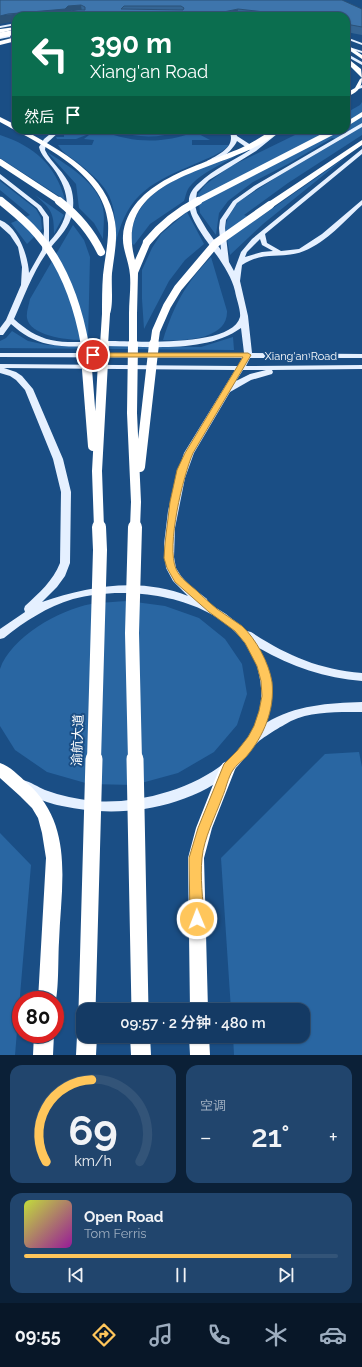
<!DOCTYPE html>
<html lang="zh">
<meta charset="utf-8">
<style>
:root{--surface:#143a64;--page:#21456d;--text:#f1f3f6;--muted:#9dadbf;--line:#335478;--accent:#ffc65b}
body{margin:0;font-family:Raleway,"Noto Sans SC",sans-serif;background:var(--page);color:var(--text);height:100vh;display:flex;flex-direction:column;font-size:15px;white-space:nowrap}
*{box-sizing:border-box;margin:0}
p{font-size:13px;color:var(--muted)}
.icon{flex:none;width:22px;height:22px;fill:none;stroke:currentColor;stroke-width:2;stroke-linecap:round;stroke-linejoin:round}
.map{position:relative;height:1055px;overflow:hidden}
.sheet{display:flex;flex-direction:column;gap:10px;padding:10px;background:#0b2037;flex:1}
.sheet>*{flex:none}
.top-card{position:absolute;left:12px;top:12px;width:338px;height:122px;border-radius:12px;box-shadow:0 1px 3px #0004,0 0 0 1px var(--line);background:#0b6e4f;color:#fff;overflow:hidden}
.speed{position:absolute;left:12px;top:991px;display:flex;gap:8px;font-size:20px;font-weight:700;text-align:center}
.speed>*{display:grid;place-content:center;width:52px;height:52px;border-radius:50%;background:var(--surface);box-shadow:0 1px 3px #0004,0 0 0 1px var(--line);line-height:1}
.speed .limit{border:6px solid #d22;background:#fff;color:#111}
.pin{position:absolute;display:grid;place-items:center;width:34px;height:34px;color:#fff;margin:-17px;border:2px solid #fff;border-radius:50%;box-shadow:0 1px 4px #0007}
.me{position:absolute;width:44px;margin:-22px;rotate:359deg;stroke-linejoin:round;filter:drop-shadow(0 0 3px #0008)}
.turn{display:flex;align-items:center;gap:14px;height:84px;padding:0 12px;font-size:18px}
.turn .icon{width:52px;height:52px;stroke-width:2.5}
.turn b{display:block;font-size:28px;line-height:34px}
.then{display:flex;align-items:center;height:38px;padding:0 12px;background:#0003;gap:8px;font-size:15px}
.big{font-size:30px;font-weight:600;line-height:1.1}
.sheet .card{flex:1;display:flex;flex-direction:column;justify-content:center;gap:6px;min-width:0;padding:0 14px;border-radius:12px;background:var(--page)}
.sheet .dial{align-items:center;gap:0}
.dial svg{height:104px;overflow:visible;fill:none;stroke:var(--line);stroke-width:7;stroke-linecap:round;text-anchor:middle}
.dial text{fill:var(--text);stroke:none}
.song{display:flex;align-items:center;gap:12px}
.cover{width:48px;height:48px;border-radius:6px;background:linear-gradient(135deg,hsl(70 70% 55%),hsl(300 70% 35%))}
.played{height:4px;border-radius:2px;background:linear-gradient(90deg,var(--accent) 85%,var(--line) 85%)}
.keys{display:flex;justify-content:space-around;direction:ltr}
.heat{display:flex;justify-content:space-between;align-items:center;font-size:22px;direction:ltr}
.sheet .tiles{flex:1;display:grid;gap:10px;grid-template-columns:1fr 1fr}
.card:last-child{grid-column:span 2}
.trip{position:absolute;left:76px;top:1003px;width:234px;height:40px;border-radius:12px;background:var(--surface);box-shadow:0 1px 3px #0004,0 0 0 1px var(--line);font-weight:600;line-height:40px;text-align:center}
.dock{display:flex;height:64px;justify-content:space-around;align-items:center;background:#081728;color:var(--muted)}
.dock .icon{width:28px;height:28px}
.dock .active{color:var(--accent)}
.dock b{font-size:18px;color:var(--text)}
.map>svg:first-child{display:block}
.green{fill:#2966a2}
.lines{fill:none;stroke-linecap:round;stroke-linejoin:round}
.major-tunnel{stroke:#3c6997;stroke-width:4.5;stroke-dasharray:4.5 2;stroke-linecap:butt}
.major{fill:#e5f0ff;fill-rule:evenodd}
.highway{fill:#fff;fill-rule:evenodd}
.highway-bridge-far5{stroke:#fff;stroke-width:5}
.highway-bridge-far4{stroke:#fff;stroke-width:6}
.highway-bridge-far3{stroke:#fff;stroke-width:8}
.highway-bridge-far2{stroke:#fff;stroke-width:10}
.highway-bridge-far1{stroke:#fff;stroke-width:14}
.highway-bridge{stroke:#fff;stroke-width:17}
.wall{fill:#356594}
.shaded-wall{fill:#2b5278}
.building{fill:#3e75ac;stroke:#2b5278;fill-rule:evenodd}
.route{fill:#ffc65b;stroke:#a6813b}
.labels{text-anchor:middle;stroke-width:4;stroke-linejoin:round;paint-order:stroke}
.street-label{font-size:11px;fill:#fff;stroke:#1a4e85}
.near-street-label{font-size:13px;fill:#fff;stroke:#1a4e85}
</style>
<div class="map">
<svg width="362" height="1055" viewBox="0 0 362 1055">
<rect width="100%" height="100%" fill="#1a4e85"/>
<path class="green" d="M362,102V135L288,183L244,215L256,220L346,157L263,224L230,255L225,228L228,217L238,202L280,175L340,140L332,138L288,164L253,182L228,201L219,213L216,235L200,213L198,194L205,185L229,167L295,135L309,130H346V113L360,105Z
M63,130H99L76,139H57L56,137H64V134H58Z
M116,130H178L181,131C159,138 138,139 116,130Z
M101,131C134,143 162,144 195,132L210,140H192V145H229C221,154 208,158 197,163C153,182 128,192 116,242C115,199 112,190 78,163C71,157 63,154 58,145H92L94,140L84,139L89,135Z
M0,135C34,146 56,165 65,200L0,158Z
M47,152C67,165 98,183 103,208C105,218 103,230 103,239L94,223L79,208L76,184Z
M236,156C222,164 197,175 188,189C186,193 185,198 184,201L150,224L134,245L131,243C132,235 132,226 135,219C149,183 203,167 236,156Z
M0,181L36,209L41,218L42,229L27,244L11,223L30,215L0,190Z
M35,195L64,215L54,234C54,212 51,209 35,195Z
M187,212L204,244L185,260L169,281L144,329L142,299V270L152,248L161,234Z
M73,225L84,240L90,257L88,340C73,341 30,337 27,318C26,312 29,305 30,299Z
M211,257L227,311C228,340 183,341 163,340C174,305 185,284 211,257Z
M12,331L28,341L47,345L201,347L233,337L234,350L0,348V341L6,338Z
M128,601L165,606L199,618L225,639L242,664L247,694L237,725L214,752L178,773L134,785L89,784L47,772L15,750L0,726V669C11,637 59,610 91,604C103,602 116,602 128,601Z
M359,752L362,767V1055H234L233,1036H303V1010H231L221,858L325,754Z
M0,833L31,865L15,1055H0Z"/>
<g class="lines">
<path class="major-tunnel" d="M9,36L16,35"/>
<path class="major" d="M16,23V25L0,28V26Z
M10,35V37L0,39V37Z
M346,37L362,43V45L346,39Z
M346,46L362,51V53L346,48Z
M346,53L362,62V65L346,56Z
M362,85V88L355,90V88Z
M362,123V127L258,188L237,203L226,220L225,228L229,262L234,271L241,252L252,239L362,149V154L265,234L267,243L281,251L299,249L322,234L362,200V205C344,221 327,242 304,251C282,260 264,250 242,265L240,281L248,316L252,353L362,354V358H250L246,366L362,365V369L272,370L273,372L272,374L251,380L230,392L194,453L185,478L175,528L174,557L176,568L181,576L189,585L207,599L208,603L226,614L247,631L251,632C288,656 318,669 362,673V681C325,678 292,667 259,648C273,672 275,697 266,723C295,705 329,703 362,702V712C338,712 312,711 291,721C282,726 261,738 255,745C248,753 242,762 234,770C188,809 120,819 62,806C51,804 22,795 16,785L18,781L23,780C31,782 38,787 45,790C61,796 77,799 93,801C166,807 282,761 258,670C239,599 134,582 73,599C47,607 25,621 4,638L0,639V629L25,612L24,609L25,606C39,593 53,581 60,563L61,492L53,459L25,390L16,380L10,376L0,373V364L238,366L242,358L0,357V353H244L241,328C205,354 146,346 104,346C86,346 66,348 48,344C34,341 22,334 11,324L3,335H0V328L6,320L21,285L22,267L18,247L10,235L0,226V220C18,227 28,255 29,273L42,250L44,231L43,217L37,208L0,179V174L41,206L49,217V242C72,218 72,194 53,168C48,161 41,156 39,147L44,139L55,130H61L46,144L45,150C51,163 65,172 71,188C74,198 74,208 71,218C67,231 56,240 48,251C33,271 24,297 14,319C25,329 37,337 51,340C69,344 90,341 108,341C133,341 232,348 240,317C241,310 236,298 235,291C228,260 189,228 189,203C188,195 193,188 199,183C214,169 234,160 250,150L237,141C233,150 218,164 207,163V161C219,154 237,147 229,130H235L237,136L254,147L276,130H282L256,151L209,180L197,192L195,205L197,213L207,230L221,250L219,228L220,220L233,201L254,186ZM260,239L262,245L273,251L262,252L245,257L247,252ZM4,368L235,370L184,453L176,478L168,511L164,544L166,568L173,581L188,596C140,577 89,586 42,602L57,587L65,576L70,563L71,492L63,459L33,389L22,376L16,372ZM243,370H266L250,374L236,381Z"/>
<path class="highway" d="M16,27V29L0,33V29Z
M16,37V41L0,45V41Z
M346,44L362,55V59L346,48Z
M346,57L361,69L362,78L346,62Z
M362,78C362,89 356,93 346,97V93L355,88L360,79Z
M362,112V117L346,127V122Z
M0,117L16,125V130H24C61,151 108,174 115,222C118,239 114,256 112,273C111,285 114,307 109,316L106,317L102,314C102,301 102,288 103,275C105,257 109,241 108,223C104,172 38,143 0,122Z
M273,130H280C237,173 110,169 135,260L144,240H150L151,242L138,273L137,314L133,317L130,316L129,314C129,301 131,288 130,275C129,261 122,249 123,236C128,181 200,166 241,148C252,143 262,136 273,130Z
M362,140V145L273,207H267V203Z
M228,761L233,763L236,767L212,828L204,858L208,1010H190L188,858L196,828L220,767L223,763Z
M0,763C10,766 19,776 27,783C75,825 61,885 59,942C58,955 59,993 55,1003V1000H38L46,858L42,833L38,818L32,808L20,796L0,778Z
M83,1028V1036H97L96,1055H76L77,1036L80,1029Z
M34,1034H54L53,1055H33Z
M130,1036H150L151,1055H131Z
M189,1036H209L210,1055H190Z"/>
<path class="highway-bridge-far5" d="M0,35L16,32"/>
<path class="highway-bridge-far4" d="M0,162L61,202
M0,200L2,202
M196,202L336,130"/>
<path class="highway-bridge-far3" d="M1,201C13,211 26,221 37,234C64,265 78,306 85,345
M59,201C78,216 91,231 101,252
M147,242C161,225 179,211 198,201
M104,345L106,314
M133,345V314
M154,345L156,331L167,306L178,288L216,243L270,205"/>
<path class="highway-bridge-far2" d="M85,344L93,446
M133,344L132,413L136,502L135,528
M140,467L154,344
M99,528L97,471L104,344"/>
<path class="highway-bridge-far1" d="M94,760L100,550L99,527
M135,760L132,633L135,527"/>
<path class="highway-bridge" d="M135,759L140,1010
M87,1010L94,759"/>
</g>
<path class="wall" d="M0,0L362,9V35L346,32V16H71V13L16,16V21L9,22Z"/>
<path class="shaded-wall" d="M81,5L82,12L71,10V13L68,14L66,16H16V21L0,24V16L68,6Z
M238,9L237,16H204Z"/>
<path class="building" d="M0,0H342L362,9V27L346,24V16H300L238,9L204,16H100L71,10H85V7L81,5L68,6L65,9L8,14L0,16ZM124,6H181L184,8L183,10L121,9Z"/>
<path class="route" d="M90,353H248L251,355L193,453C183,476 166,546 176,569C180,578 189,584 197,591C203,597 210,603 217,609C225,615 234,620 242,626C256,639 269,663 272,682C275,709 264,736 246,757C242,761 236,765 233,770C228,777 226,789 222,798C215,817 204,838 202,858C200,877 203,900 204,919L202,923L197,925L192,923L190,919L189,858L198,828L224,764L237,751L248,737L254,726L259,711L262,696L261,681L257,666L245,643L235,631L209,612L175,582L167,568L164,558L165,543L170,502L177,470L185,453L243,357H93L89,355Z"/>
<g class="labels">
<g class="street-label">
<text x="301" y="360">Xiang'an Road</text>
</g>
<g class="near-street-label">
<text transform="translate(77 740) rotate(-88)" y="5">渝航大道</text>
</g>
</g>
</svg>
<div class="speed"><div class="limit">80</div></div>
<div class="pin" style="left:93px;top:355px;background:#d93025"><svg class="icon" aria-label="arrive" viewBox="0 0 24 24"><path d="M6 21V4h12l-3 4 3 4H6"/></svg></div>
<svg class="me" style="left:197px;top:919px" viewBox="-20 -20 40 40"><circle r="17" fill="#ffc65b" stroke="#fff" stroke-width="3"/><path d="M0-11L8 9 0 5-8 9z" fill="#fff"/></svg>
<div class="trip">09:57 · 2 分钟 · 480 m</div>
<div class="top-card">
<div class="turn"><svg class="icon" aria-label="left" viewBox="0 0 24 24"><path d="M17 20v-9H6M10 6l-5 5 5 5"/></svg><div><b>390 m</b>Xiang'an Road</div></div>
<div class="then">然后<svg class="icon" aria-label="arrive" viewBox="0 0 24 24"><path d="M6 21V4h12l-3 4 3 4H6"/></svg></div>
</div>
</div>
<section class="sheet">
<div class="tiles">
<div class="card dial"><svg viewBox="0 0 100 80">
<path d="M14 69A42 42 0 1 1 86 69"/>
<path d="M14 69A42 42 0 0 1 49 6" stroke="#ffc65b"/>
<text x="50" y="56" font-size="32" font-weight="700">69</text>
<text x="50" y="72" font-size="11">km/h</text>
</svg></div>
<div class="card"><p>空调</p>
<div class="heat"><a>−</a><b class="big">21°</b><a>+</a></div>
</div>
<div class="card">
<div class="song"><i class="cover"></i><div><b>Open Road</b><p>Tom Ferris</p></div></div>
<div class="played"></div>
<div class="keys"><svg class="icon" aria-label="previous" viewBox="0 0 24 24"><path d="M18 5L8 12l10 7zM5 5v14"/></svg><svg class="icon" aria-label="pause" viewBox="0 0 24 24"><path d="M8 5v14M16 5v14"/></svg><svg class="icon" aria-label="next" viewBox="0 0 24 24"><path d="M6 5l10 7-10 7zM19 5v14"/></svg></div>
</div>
</div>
</section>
<nav class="dock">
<b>09:55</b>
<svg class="icon active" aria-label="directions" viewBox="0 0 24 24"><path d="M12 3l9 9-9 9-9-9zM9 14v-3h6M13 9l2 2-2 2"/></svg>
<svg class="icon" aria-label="music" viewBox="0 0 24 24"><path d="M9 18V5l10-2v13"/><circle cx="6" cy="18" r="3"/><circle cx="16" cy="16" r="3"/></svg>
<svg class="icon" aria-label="phone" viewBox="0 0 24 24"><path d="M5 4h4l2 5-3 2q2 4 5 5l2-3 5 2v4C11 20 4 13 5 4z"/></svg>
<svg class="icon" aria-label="climate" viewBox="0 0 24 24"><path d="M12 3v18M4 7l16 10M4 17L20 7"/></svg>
<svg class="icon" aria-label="car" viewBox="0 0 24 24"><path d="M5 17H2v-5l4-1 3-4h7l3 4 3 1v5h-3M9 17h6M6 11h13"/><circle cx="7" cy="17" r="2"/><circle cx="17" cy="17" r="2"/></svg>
</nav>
